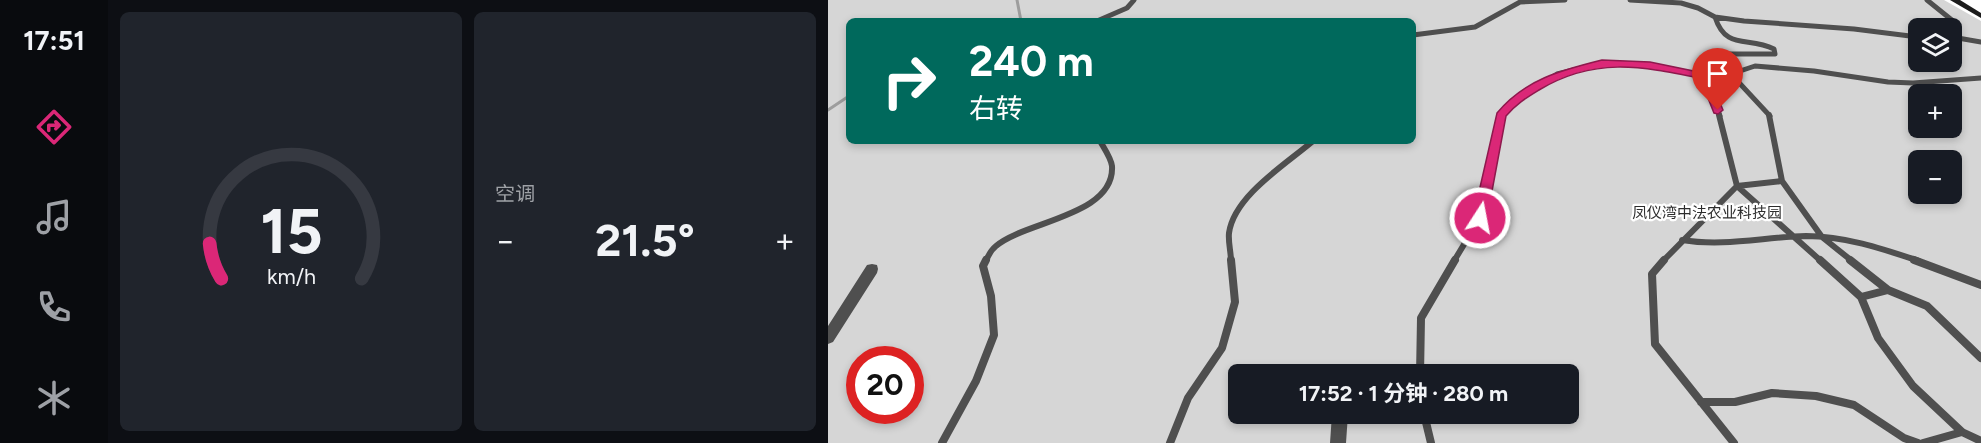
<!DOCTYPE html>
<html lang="zh">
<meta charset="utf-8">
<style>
:root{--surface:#171b24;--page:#20242c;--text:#f1f3f6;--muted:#9ea1a6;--line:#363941;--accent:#db2777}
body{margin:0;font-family:Figtree,"Noto Sans SC",sans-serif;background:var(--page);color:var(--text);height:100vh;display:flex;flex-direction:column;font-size:22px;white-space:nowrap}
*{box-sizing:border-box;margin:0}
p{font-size:20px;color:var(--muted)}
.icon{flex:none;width:33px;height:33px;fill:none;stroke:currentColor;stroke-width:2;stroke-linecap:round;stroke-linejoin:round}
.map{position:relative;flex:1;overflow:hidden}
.side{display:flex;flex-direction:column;gap:12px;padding:12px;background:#0d0f14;width:720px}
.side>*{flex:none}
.hud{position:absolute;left:18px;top:18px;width:570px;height:126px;border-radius:9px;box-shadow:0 3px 9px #0003;background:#00695c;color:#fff;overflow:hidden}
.controls{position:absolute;left:1080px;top:18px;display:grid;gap:12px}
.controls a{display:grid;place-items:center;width:54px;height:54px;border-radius:9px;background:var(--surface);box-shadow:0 3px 9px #0003;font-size:30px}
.speed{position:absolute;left:18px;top:346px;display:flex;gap:12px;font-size:30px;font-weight:700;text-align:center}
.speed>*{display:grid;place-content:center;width:78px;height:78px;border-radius:50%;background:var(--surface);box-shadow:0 3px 9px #0003;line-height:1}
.speed .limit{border:9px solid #d22;background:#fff;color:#111}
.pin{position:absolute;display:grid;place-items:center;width:51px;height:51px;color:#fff;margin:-62px -26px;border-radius:50% 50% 50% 0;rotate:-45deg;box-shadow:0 0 6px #0007}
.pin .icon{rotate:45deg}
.me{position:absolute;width:66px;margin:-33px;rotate:11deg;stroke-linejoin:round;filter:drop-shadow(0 0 4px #0008)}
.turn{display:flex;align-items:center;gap:21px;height:126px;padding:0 24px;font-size:27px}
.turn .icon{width:78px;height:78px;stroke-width:2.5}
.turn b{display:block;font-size:42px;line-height:51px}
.big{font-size:45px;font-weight:700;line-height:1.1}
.side .widget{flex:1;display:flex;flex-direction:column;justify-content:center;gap:9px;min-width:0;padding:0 21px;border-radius:9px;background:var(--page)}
.side .dial{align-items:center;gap:0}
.dial svg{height:156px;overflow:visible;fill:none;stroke:var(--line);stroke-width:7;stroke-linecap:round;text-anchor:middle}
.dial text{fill:var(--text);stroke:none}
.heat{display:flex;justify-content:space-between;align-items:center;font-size:33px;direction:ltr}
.side .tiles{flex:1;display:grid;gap:12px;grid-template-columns:repeat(2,1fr)}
.trip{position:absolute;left:400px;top:364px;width:351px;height:60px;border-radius:9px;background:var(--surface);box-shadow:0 3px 9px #0003;font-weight:700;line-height:60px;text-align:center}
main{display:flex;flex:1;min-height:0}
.menu{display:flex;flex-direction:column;width:108px;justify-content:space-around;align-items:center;background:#090b0e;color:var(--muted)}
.menu .icon{width:42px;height:42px}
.menu .selected{color:var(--accent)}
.menu b{font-size:27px;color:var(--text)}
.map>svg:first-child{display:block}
.green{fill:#d6d6d6;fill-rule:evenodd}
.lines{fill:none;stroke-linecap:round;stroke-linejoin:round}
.stream{stroke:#9d9d9d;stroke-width:3}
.lane-far2{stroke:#4f4f4f;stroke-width:5}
.lane-far1{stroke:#4f4f4f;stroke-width:6}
.lane{stroke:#4f4f4f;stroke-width:8}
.street{fill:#4f4f4f;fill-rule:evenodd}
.secondary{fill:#1c1c1c;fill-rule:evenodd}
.route{fill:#db2777;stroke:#8e194d;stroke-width:1.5}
.labels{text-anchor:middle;stroke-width:4.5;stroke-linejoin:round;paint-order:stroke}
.park-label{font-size:15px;fill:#2d2d2d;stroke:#fff}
</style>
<main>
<nav class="menu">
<b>17:51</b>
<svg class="icon selected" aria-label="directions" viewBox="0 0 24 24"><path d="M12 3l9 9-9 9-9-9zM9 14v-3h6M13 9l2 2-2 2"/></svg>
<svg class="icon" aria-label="music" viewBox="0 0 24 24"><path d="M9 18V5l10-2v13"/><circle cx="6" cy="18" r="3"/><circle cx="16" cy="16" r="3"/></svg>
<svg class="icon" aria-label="phone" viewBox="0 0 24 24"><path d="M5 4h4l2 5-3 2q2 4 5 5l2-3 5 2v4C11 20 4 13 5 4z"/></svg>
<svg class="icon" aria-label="climate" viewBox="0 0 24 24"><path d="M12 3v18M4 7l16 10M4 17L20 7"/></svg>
</nav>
<section class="side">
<div class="tiles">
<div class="widget dial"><svg viewBox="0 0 100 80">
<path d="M14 69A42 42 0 1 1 86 69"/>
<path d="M14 69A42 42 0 0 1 8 51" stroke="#db2777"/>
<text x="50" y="56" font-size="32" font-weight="700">15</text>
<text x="50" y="72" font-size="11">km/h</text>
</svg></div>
<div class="widget"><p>空调</p>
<div class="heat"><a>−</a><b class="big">21.5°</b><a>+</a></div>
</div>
</div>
</section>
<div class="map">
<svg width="1153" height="443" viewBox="0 0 1153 443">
<rect width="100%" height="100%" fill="#fff"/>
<path class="green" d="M0,0H1116L1153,21V443H0ZM21,21H585V141H21ZM1090,28H1124V62H1090ZM1090,94H1124V128H1090ZM1090,160H1124V194H1090ZM32,360H82V411H32ZM411,375H741V414H411Z"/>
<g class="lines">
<path class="stream" d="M189,0L193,21
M0,110L21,96"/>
<path class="lane-far2" d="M802,0L853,3L870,8L887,17L916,21L1026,29L1090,37
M1099,0L1130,25L1126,37
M887,17C898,51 920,36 946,49L947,54H901L890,58V74
M269,21L299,8L306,0
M585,35L647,27L692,2L737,0
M1124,37L1153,42
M903,74L942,116
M877,76L892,116
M673,116L684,102L729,74L775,63L822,65L877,76L903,74L927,66L986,71L1060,82L1085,83L1153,78"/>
<path class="lane-far1" d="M954,181L994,237L1024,261
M909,186L954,181L941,115
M909,186L993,261
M854,240C896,247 936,237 978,236C1017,236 1055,249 1091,261
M158,261C160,256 163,250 168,246C197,221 287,216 284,166C283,158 276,148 272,141
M403,261C403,252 400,242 401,233C406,196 458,164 485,141
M626,261L652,218L673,115
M835,261L909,186L891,115"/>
<path class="lane" d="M836,260L824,274L827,344L906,443
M992,260L1033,297L1050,338L1085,386L1134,432L1153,441
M1022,260L1060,290L1099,306L1153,358
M1086,260L1153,285
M1033,297L1060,290
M592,375L593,318L627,260
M873,402H907L944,393L988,396L1026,405L1076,438L1090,443
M596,414L603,443
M114,443L148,381L166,335L163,296L155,266L158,260
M342,443L360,398L394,348L407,302L403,260
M1095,443L1134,432"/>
<path class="street" d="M44,264L49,265L50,269L49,273L5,342L0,344V326L39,265Z
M504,414H520L518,443H502Z"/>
<path class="secondary" d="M1122,0H1132L1153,13V18Z"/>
</g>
<path class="route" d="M774,60L822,62L880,74L895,110L890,114L886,113L872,78C812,66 766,57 711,90C698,98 688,104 678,116L659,218L652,223L647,222L645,218L669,113C697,79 734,70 774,60Z"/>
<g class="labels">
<g class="park-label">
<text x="879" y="218">凤仪湾中法农业科技园</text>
</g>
</g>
</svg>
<div class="controls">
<a><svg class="icon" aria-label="layers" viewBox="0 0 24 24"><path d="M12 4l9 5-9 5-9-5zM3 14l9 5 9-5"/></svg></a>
<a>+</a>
<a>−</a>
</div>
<div class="speed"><div class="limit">20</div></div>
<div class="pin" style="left:890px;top:110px;background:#d93025"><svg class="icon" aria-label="arrive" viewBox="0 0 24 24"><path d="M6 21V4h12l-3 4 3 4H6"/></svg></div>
<svg class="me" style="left:652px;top:218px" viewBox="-20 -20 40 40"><circle r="17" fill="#db2777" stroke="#fff" stroke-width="3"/><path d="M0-11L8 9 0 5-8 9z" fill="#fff"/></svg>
<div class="trip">17:52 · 1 分钟 · 280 m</div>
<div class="hud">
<div class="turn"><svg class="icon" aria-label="right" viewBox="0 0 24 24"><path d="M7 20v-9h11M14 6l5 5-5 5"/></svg><div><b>240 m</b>右转</div></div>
</div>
</div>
</main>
